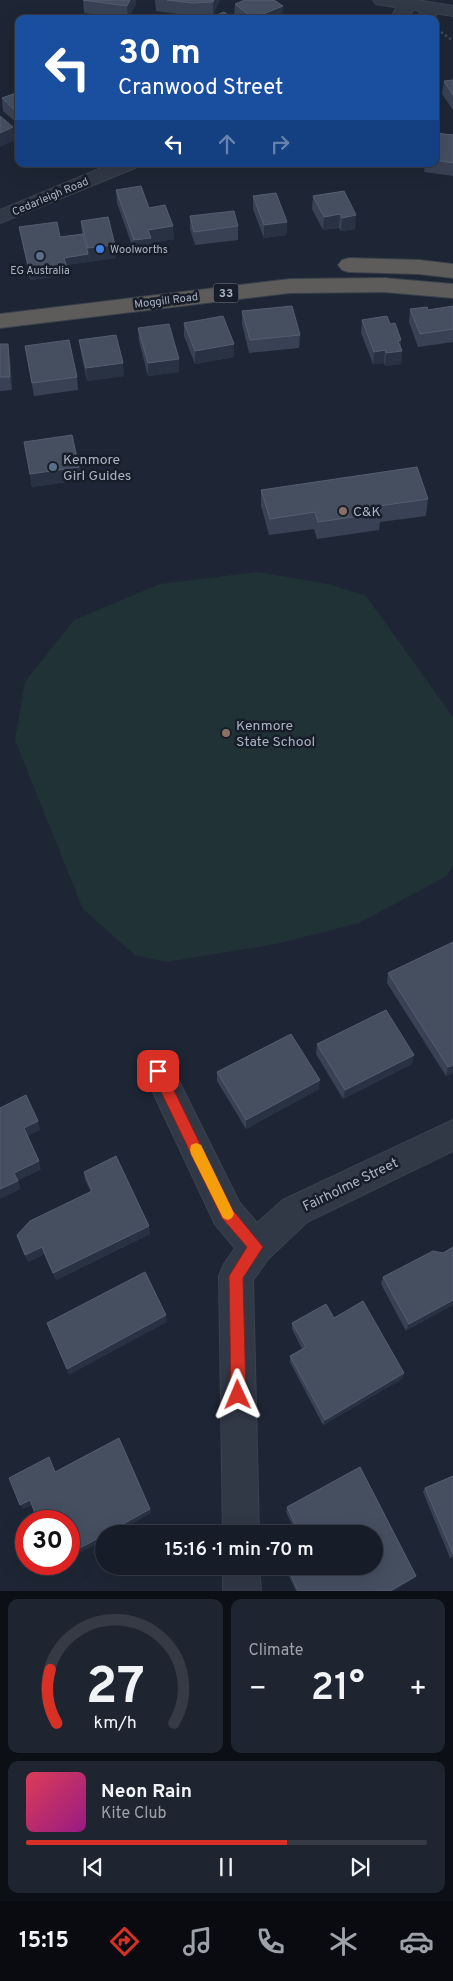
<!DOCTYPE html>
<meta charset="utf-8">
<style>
:root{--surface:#161c28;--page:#1f2530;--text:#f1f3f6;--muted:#9ea1a8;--line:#353a45;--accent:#d93025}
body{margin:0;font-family:Overpass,sans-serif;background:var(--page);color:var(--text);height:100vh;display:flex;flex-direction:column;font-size:19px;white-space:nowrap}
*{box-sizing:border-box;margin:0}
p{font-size:16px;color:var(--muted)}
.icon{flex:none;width:28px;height:28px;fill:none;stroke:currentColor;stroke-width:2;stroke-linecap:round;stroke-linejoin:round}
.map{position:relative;height:1591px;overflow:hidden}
.panel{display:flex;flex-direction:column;gap:8px;padding:8px;background:#0c0f16;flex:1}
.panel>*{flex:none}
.guide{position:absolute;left:15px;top:15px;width:424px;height:152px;border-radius:10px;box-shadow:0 5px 20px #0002,0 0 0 1px var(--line);background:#1a4fa0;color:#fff;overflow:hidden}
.speed{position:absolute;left:15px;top:1510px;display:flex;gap:10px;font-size:25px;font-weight:700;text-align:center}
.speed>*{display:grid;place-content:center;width:65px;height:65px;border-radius:50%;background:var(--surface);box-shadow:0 5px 20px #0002,0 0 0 1px var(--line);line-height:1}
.speed .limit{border:8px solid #d22;background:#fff;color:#111}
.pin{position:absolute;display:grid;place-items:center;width:42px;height:42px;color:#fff;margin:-21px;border-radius:10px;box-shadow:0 2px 8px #0006}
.me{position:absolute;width:55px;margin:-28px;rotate:359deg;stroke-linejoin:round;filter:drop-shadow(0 0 4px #0008)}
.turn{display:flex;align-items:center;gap:18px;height:105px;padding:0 20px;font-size:22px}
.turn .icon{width:65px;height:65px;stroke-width:2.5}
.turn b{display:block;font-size:35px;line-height:42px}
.lanes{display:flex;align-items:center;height:48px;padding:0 20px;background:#0003;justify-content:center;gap:25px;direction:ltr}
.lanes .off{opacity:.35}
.big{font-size:38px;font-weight:600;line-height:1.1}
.panel .widget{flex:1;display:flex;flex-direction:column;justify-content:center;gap:8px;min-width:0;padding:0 18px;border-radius:10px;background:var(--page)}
.panel .dial{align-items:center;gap:0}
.dial svg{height:130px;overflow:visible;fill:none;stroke:var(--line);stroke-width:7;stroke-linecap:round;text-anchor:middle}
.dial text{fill:var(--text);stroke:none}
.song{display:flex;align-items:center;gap:15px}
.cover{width:60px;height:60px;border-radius:8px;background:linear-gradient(135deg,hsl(350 70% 55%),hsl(310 70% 35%))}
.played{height:5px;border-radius:2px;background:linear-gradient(90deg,var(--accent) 65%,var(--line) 65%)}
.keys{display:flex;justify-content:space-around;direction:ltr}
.heat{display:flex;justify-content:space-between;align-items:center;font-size:28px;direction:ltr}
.panel .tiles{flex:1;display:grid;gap:8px;grid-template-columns:1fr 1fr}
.widget:last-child{grid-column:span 2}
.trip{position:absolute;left:95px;top:1525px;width:288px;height:50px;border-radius:25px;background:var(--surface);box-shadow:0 5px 20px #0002,0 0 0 1px var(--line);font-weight:600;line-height:50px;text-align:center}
.dock{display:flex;height:80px;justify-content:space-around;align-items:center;background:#090b10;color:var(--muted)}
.dock .icon{width:35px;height:35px}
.dock .active{color:var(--accent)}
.dock b{font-size:22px;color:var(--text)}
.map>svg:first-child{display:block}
.green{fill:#203236}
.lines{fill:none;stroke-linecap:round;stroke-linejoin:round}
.minor-casing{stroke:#3b424f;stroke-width:2}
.tertiary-casing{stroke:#3b424f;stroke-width:2}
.trunk-casing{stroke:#39404d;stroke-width:2}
.path{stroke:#384c4f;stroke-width:2.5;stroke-dasharray:2.5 2.5;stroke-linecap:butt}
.minor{fill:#313846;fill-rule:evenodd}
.tertiary{fill:#313846;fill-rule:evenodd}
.trunk{fill:#5e5c5a;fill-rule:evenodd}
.wall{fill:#394254}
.shaded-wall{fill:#293243}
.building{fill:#454f60;stroke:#555e70}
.route{fill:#d93025;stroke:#8d1f18}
.slow{fill:#f59e0b}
.shop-dot{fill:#3f7fe0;stroke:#171e2a;stroke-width:2}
.service-dot{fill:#5c6f8a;stroke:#171e2a;stroke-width:2}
.education-dot{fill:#8d6e63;stroke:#171e2a;stroke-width:2}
.labels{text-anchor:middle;stroke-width:5;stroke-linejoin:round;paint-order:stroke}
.far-street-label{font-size:11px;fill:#abb3c3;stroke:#171e2a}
.far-poi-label{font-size:11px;fill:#abb3c3;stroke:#171e2a;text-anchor:start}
.shield{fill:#171e2a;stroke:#7f8695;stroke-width:1}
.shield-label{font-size:12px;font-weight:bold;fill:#abb3c3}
.poi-label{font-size:14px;fill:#abb3c3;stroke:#171e2a;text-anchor:start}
.street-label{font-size:14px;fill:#abb3c3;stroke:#171e2a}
</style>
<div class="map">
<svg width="453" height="1591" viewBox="0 0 453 1591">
<rect width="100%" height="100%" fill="#1e2635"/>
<path class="green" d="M258,572L328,584L366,596L453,717V865L447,876L359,923L276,944L166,962L135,955L83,909L15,740L25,682L74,620L160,584Z"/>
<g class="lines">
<g class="minor-casing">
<path id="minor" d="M401,0H413L416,4L408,19H390Z
M431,3L437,4L440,8L434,19H416L425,4Z
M111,164H138L135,168L0,223V210Z
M158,1057L169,1061L239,1202L257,1223L283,1200L453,1120V1151L307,1222L268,1259L253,1280L259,1534H223L219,1276L224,1264L235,1248L215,1224L143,1071L147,1061Z
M223,1566H259L261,1591H223Z"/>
</g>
<g class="tertiary-casing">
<path id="tertiary" d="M373,0H417L453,6V16L382,5L376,4Z"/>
</g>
<g class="trunk-casing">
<path id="trunk" d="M349,258L419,260L453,264V278L419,274L349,272L342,270L338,265L342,260Z
M384,278L453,284V298L384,292L290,293L0,328V314L290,279Z"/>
</g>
<path class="path" d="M441,32L453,41"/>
<use href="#minor" class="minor"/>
<use href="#tertiary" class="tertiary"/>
<use href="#trunk" class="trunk"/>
</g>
<path class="wall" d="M83,0L136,4L128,19H125L84,13Z
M155,0H220L213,15L192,16L156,11Z
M235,4L282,19H237L234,17Z
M453,80V110L442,94L444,81Z
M19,92V125L3,111L2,98Z
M435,133L453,135V176L424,172L425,164H435Z
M116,190L149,208L174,239L151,243L152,251L135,254L117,203Z
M344,191L355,229L341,231L339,228L323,230L312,209L313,196Z
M253,196L287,222L286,235L264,238L253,209Z
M190,216L238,226V240L195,245L190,229Z
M81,221L116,258L66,265L68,275L30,280L19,227L60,237L82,234Z
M453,306V342L418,347L409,322L410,309L428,310Z
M242,311L300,335L299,348L249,353L242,324Z
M362,320L390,324L401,340V347L402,351L401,364L385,366L384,363L373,364L361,333Z
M184,323L234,344V357L195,364L184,336Z
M138,328L179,372L148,376L139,341Z
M79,340L124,376L87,381L81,353Z
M0,344L10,357L12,390L0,391Z
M25,346L77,377L78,390L34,396Z
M24,442L79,467L81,480L32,487Z
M261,490L428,499L426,516L380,522L379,530L317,539L314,529L269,535L261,506Z
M388,973L453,1073L446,1076L387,983Z
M317,1044L412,1064L343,1099L316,1054Z
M217,1072L319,1089L246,1129L217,1081Z
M84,1172L150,1234L56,1280L44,1254L28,1262L17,1235L91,1192L85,1180Z
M443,1253L406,1331L381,1284L383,1277Z
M334,1318L404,1373L402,1379L323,1425L290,1362V1356L302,1349L292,1329V1323Z
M360,1467L416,1576L413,1579L393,1591H296L286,1570L287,1566H374V1534H297L286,1512L287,1507Z
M453,1476V1557L450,1558L423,1492L425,1488Z"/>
<path class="shaded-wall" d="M130,0H136V4L128,19L127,6Z
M214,0H220L213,15V2Z
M283,6L282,19H253V18Z
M13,127L15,140L0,147V133Z
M340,214L339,228L323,230L324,217Z
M356,215L355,229L341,231L342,218Z
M287,222L286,235L264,238V225Z
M173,226L174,239L151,243L152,251L135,254L134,240L148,230Z
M115,245L116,258L89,262L88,248Z
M88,254L89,262L65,265L64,258Z
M67,268L68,275L30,280V273Z
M401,340L400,351H402L401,364L385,366L386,353L398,341Z
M8,344L10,357L12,390L10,377Z
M234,344V357L195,364V351Z
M385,350L384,363L373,364L374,352Z
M179,359V372L148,376V363Z
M123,363L124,376L87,381L86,368Z
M79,467L81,480L32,487L30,474Z
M414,1055L412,1064L343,1099L345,1090Z
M453,1065V1073L446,1076L448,1067Z
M320,1080L319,1089L246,1129V1120Z
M38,1121L40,1130L26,1137L24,1128Z
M39,1161L41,1170L17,1181L14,1173Z
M18,1181L21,1189L0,1199V1189Z
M149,1226L150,1234L56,1280L53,1273Z
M42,1247L44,1254L28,1262L25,1255Z
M453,1300V1305L406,1331L409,1324Z
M166,1315L167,1322L69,1375L67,1369Z
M404,1373L402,1379L323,1425L325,1420Z
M30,1500L33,1505L23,1509L20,1505Z
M150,1509L151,1513L114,1534H105Z
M104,1535V1540L69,1559V1554Z
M416,1576L413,1579L393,1591H390Z"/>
<path class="building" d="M83,0H130L127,6Z
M167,0H214L213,2L192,3Z
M245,0H274L283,6L253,18L235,4Z
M224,12L234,19H208Z
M89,15L92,19H73Z
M453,80V95L444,81Z
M19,92V114L2,98Z
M0,116L13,127L0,133Z
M435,133L453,135V163L435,160Z
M141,186L149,208L165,205L173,226L148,230L151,238L134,240L116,190Z
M344,191L356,215L342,218L340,214L324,217L313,196Z
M276,193L287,222L264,225L253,196Z
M234,211L238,226L194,232L190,216Z
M108,217L115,245L88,248L81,221Z
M57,222L60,237L83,234L88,254L64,258L67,268L30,273L19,227Z
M292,306L300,335L250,340L242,311Z
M453,306V329L420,334L410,309L427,307L428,310Z
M223,316L234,344L195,351L184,323Z
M387,316L390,324L395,323L401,340L398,341L402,351L386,353L385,350L374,352L362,320Z
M169,324L179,359L148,363L138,328Z
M116,335L123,363L86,368L79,340Z
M69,340L77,377L32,383L25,346Z
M0,344H8L10,377H0Z
M72,435L79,467L30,474L24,442Z
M417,467L428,499L379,506L381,513L318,522L315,512L270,519L261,490Z
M453,942V1065L448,1067L388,973Z
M386,1010L414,1055L345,1090L317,1044Z
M291,1034L320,1080L246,1120L217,1072Z
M26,1095L38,1121L24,1128L39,1161L14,1173L18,1181L0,1189V1108Z
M116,1156L149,1226L53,1273L42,1247L25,1255L17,1235L30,1221L92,1191L84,1172Z
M453,1247V1300L409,1324L383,1277L433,1251L443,1253Z
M145,1272L166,1315L67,1369L47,1323Z
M363,1301L404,1373L325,1420L290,1356L306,1347L292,1323L326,1304L334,1318Z
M119,1438L150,1509L105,1534H104V1535L69,1554V1521H38L30,1500L20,1505L9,1478L49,1457L55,1472Z
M360,1467L416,1576L390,1591H298L287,1566H374V1534H300L287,1507Z
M453,1476V1554L425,1488Z"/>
<path class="route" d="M158,1065L162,1066L232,1209L263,1247L243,1278L246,1395L243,1400L238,1402L233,1400L231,1395L229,1276L247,1247L222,1218L151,1071L153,1066Z"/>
<path class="slow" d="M196,1143L201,1145L232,1209L234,1214L232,1218L228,1220L223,1218L191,1154L190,1150L191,1145Z"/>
<circle class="shop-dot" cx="100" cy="249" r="5"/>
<g class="service-dot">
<circle cx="40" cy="256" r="5"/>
<circle cx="53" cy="467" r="5"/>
</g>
<g class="education-dot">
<circle cx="343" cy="511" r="5"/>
<circle cx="226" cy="733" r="5"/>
</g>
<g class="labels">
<g class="far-street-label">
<text transform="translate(50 196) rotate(-23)" y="4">Cedarleigh Road</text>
<text transform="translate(166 300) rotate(-7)" y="4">Moggill Road</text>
</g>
<g class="far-poi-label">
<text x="110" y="253">Woolworths</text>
<text x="40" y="274" text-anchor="middle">EG Australia</text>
</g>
<rect class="shield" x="213.5" y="283.5" width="25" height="19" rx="4"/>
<g class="shield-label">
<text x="226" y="297">33</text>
</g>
<g class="poi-label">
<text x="63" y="464">Kenmore<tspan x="63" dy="16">Girl Guides</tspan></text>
<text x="353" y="516">C&amp;K</text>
<text x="236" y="730">Kenmore<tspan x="236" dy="16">State School</tspan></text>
</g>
<g class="street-label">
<text transform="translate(350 1184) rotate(-26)" y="5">Fairholme Street</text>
</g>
</g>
</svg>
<div class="speed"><div class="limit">30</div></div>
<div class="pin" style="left:158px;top:1071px;background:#d93025"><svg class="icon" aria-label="arrive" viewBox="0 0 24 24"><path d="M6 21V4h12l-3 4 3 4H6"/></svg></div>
<svg class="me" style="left:238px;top:1395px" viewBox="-20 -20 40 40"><path d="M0-17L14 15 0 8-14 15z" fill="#d93025" stroke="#fff" stroke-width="4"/></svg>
<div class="trip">15:16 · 1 min · 70 m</div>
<div class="guide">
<div class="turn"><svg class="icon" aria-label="left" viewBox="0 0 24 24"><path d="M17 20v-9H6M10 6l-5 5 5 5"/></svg><div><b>30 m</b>Cranwood Street</div></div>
<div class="lanes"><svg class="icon" aria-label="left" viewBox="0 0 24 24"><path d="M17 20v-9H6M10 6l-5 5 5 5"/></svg><svg class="icon off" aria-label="ahead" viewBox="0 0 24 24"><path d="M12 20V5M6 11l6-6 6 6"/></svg><svg class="icon off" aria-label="right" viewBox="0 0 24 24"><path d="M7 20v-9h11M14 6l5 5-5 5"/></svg></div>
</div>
</div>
<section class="panel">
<div class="tiles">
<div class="widget dial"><svg viewBox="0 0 100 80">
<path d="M14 69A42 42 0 1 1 86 69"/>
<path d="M14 69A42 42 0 0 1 10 36" stroke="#d93025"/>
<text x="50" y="56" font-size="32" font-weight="700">27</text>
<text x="50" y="72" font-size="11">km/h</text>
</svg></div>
<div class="widget"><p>Climate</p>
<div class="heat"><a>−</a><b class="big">21°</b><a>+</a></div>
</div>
<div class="widget">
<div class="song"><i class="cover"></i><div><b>Neon Rain</b><p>Kite Club</p></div></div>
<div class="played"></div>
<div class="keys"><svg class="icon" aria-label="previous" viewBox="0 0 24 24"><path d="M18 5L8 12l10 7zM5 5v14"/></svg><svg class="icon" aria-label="pause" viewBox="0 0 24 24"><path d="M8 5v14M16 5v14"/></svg><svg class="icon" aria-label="next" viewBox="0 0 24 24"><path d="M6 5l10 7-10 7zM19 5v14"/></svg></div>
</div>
</div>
</section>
<nav class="dock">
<b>15:15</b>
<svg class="icon active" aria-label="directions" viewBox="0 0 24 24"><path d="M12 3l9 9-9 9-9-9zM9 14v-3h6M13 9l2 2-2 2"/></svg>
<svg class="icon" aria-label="music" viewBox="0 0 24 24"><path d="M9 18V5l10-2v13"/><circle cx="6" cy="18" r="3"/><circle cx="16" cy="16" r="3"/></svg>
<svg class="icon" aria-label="phone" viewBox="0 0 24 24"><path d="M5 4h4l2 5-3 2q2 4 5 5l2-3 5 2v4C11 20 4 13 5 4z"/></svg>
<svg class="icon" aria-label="climate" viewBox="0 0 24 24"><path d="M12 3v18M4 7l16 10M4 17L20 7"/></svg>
<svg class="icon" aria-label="car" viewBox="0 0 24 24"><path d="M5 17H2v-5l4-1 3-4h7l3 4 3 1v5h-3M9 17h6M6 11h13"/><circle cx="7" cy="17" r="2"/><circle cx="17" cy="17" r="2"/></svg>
</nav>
